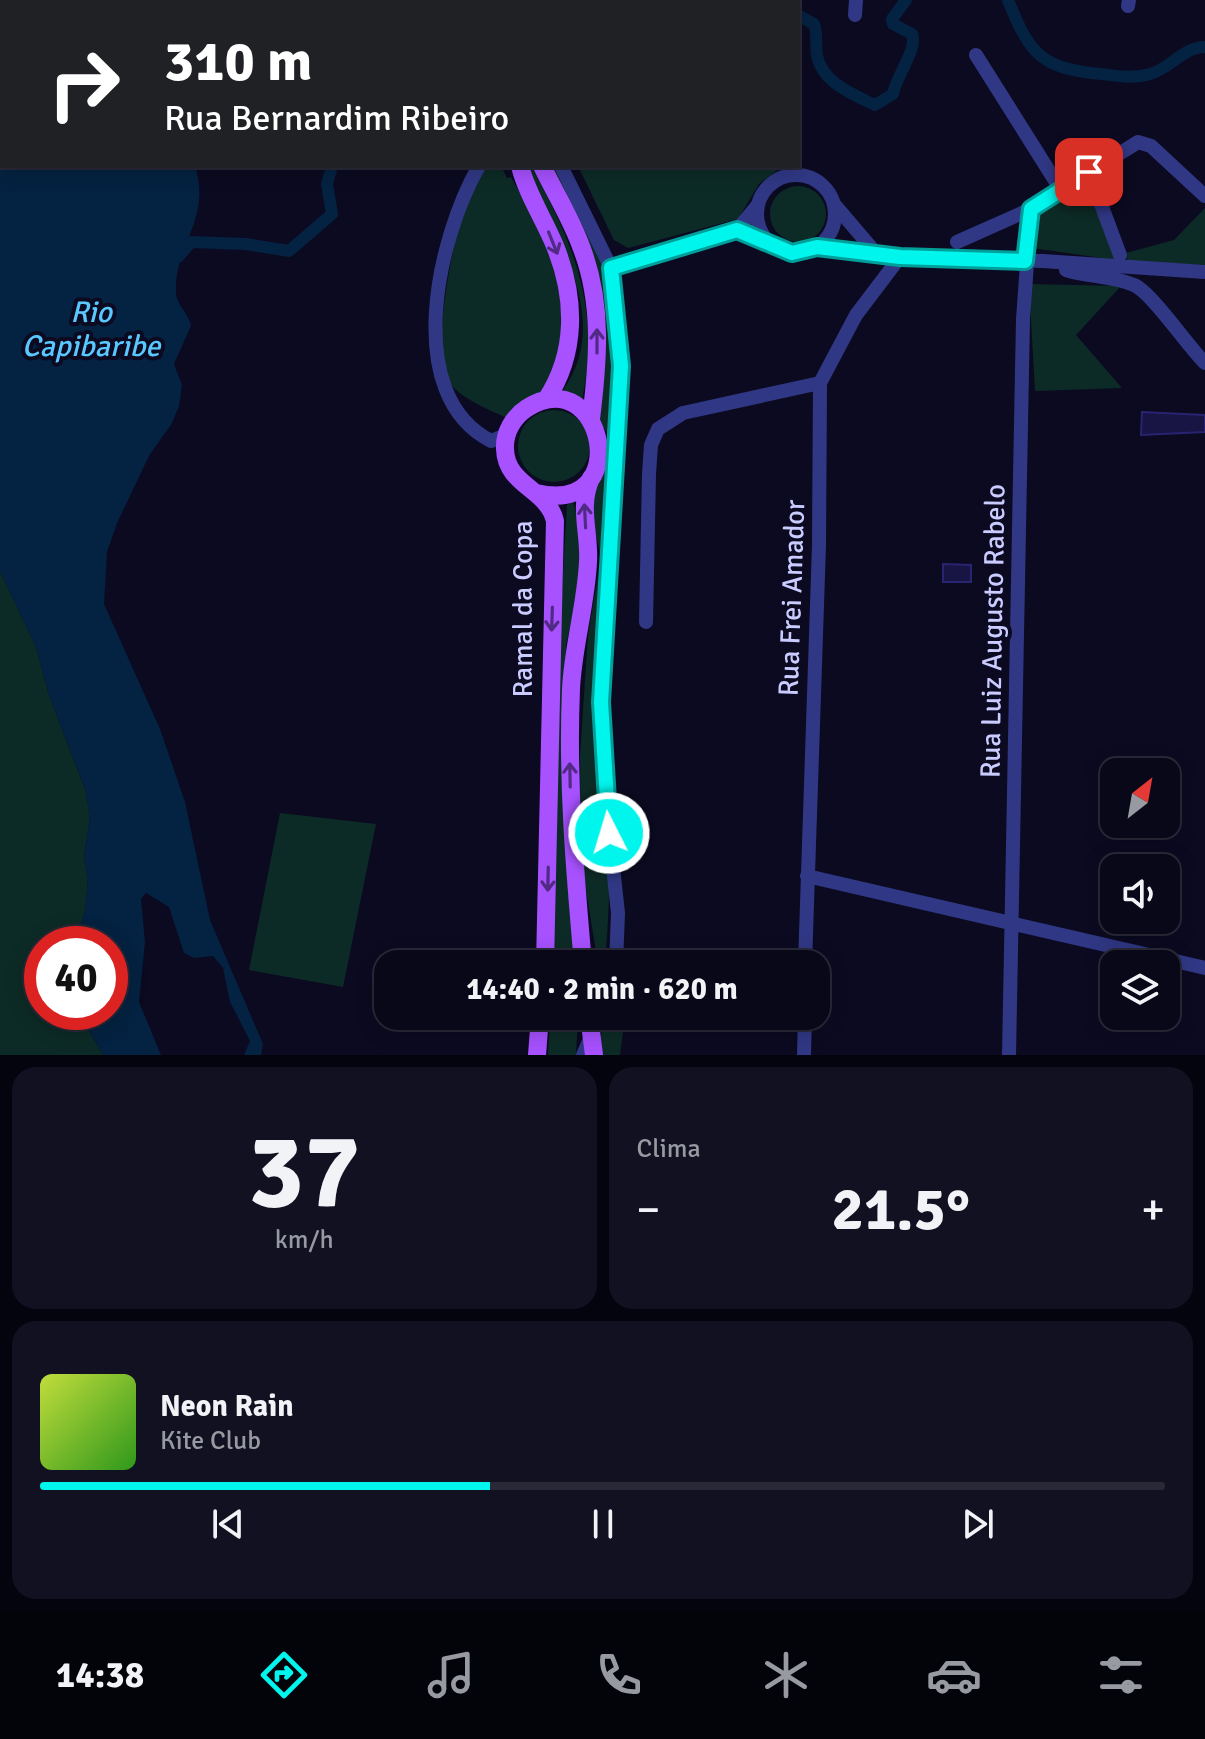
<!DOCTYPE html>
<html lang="pt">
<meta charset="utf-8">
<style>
:root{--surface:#080819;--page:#112;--text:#f1f3f6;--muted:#989aa2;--line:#292938;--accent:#00f5ed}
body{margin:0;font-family:Signika,sans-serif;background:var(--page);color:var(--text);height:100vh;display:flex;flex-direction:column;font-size:30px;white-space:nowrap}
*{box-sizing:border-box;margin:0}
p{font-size:26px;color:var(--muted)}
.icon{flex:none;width:44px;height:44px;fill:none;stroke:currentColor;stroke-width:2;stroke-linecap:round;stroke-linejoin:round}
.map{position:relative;height:1055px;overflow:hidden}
.side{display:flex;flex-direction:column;gap:12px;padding:12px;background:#04040e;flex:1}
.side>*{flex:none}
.hud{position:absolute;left:0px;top:0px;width:800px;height:168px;box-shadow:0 4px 20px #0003,0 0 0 2px var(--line);background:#202124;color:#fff;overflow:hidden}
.needle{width:52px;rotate:31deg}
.fabs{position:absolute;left:1100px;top:758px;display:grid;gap:16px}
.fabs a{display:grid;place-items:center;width:80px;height:80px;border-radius:16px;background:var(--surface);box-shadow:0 4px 20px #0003,0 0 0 2px var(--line);font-size:40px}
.speed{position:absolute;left:24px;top:926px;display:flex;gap:16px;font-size:40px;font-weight:700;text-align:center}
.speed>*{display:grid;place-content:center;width:104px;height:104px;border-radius:50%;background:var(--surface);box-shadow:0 4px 20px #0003,0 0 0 2px var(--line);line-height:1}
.speed .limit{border:12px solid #d22;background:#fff;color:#111}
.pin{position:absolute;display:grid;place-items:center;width:68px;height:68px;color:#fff;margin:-34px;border-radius:16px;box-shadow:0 4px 12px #0006}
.me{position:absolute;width:88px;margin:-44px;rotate:355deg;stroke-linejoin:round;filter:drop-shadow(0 0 6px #0008)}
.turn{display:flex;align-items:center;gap:28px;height:168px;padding:0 32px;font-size:36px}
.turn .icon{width:104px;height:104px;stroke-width:2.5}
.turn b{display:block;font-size:56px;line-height:68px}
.big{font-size:60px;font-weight:700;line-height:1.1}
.side .widget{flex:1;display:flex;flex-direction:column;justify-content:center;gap:12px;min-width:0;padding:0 28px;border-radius:24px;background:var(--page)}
.side .dial{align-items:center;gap:0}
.dial b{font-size:104px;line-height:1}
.song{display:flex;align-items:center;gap:24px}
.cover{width:96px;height:96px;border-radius:12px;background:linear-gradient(135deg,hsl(70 70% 55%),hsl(110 70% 35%))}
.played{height:8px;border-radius:4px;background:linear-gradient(90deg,var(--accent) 40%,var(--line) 40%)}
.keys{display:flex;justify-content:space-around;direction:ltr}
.heat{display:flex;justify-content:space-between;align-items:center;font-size:44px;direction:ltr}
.side .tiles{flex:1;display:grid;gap:12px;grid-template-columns:1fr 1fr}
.widget:last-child{grid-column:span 2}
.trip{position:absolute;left:374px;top:950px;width:456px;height:80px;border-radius:24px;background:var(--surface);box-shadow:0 4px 20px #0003,0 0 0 2px var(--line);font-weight:700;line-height:80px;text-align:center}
.tab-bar{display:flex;height:128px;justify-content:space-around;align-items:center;background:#03030a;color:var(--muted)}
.tab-bar .icon{width:56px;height:56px}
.tab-bar .selected{color:var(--accent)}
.tab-bar b{font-size:36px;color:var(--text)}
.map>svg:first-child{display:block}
.green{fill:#0d2b26}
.water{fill:#042241}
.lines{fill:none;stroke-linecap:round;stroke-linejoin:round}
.canal{stroke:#042241;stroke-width:12}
.building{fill:#181444;stroke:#292472;stroke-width:2}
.minor{stroke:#303885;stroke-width:14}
.major{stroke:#a751ff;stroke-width:18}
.oneway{stroke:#512a85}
.route-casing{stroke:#009f9a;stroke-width:20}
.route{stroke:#00f5ed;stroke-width:14}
.labels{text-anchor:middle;stroke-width:8;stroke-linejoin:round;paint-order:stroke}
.street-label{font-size:28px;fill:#cacbff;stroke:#0b0a21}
.water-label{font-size:30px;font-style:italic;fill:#58c8ff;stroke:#0b0a21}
</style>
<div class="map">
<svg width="1205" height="1055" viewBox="0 0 1205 1055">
<rect width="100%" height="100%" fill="#0b0a21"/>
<path class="green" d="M485,166H501L507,178L511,177C543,234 577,294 556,361C554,368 553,378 549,385C545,392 515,410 505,417C487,409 460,398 448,381C430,355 453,242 463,211C469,195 478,181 485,166Z
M527,166H531C574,244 601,309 582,400L563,390C615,317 552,235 527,166Z
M549,166H554C570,195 590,226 600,258C633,365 605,479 605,589C605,714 616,839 605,964H598L581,859L580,756L588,635L601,557L592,519V489L606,467L608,434L596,417L603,317L586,234Z
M578,166H783L759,184L738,219L628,248L614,240Z
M770 214a28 28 0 1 1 56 0a28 28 0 1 1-56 0Z
M1082,192L1092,199L1116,260L1032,248C1032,240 1031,230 1033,222C1038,207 1068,194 1082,192Z
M1205,208V265L1128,261L1126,253L1174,240Z
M1029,284L1121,286L1076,335L1122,388L1035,391Z
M518 446a36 36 0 1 1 72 0a36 36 0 1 1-72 0Z
M573,501L582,541L583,571L566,645L565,824L575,964H552L561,608L567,505Z
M0,571L36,647L49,695L85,789L90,816L84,857L88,879L85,910L76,944H42V1012H78L103,1055H0Z
M280,813L376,824L343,987L249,970Z
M550,1016H578L576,1055H548Z
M610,1016H625L620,1055H591Z"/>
<path class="water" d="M0,0L36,2H2V166H195C212,220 174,244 176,292C176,305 189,313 191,326L174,364L182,385L179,406L171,425L150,454L117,523L107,552L104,604L160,729L185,802L210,920L263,1044L261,1055H244L250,1041L230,1002L223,968L213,956L194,958L184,953L169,907L146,893L141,899L145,942L139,1002L161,1055H103L78,1012H110V944H76L85,910L88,879L84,857L90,816L85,789L49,695L36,647L0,571Z"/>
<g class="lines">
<path class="canal" d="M631,0L635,2
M1008,0C1030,55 1041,68 1101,74C1117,76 1134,79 1150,74C1170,69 1183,47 1205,47
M407,2L409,0
M798,15L814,24C818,34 815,45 817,56C823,83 852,94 875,105L893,94C896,76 918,49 912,34L893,24L892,19L906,0
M178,257L191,242L246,244L289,251L332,214L327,184L332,166"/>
</g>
<path class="building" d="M1142,412L1205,415V432L1141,435Z
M943,564L971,565V582H943Z"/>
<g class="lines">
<path class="minor" d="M1128,6L1129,0
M855,15L856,0
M976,55L1061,190
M479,166C438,237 401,395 491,441L506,435
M561,166L611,268L618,314L621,366L616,476L601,702L604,784L618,913L616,964
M1089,172L1120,255
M757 214a39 39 0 1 1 78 0a39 39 0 1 1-78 0Z
M834,204L875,252
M957,242L1031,209L1138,142L1151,146L1205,196
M817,247L900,257L1043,261L1205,272
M611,268L737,230L757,206
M1066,270C1088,277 1113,276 1134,285C1151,292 1187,345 1205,363
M646,622L649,474L651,445L658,429L683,413L820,383
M807,876L1205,968
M805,964L819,545L820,383L856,315L900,257
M583,1055L600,1016
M804,1055L805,1016
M1009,1055L1023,319L1031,209"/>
<path class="major" d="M492,0V2
M520,166C527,194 544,219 555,246C576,298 577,353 546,400
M542,166C555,193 572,220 582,249C603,304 598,362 591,419
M536,493C636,517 604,360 527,408C513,417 504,433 505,449C506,486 548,489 555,521L545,964
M583,964C575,872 567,782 571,689C573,646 586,605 588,562C590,533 578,507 591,478
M589,1016L594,1055
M537,1055L540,1016"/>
</g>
<defs><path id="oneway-shaft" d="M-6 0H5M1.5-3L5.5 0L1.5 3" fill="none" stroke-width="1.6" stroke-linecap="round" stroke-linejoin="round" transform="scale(2)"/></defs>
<g class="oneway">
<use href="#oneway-shaft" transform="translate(553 243) rotate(68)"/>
<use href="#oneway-shaft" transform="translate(597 341) rotate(-90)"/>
<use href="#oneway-shaft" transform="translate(585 516) rotate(-93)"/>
<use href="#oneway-shaft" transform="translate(552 619) rotate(92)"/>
<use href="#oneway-shaft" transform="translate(570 775) rotate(-91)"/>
<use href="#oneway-shaft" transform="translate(548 879) rotate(91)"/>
</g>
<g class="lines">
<g class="route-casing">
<path id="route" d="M609,833L601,702L621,366L611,268L737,230L792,253L817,247L900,257L1025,261L1031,209L1089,172"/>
</g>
<use href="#route" class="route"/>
</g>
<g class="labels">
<g class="street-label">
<text transform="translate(791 598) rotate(-88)" y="10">Rua Frei Amador</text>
<text transform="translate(522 609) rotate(-90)" y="10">Ramal da Copa</text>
<text transform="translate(992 631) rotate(-89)" y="10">Rua Luiz Augusto Rabelo</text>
</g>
<g class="water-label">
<text x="91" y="322">Rio<tspan x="91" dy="34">Capibaribe</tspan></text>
</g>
</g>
</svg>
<div class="fabs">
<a><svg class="needle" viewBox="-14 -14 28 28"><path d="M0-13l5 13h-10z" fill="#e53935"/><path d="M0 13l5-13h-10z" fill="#989aa2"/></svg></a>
<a><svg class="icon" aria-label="sound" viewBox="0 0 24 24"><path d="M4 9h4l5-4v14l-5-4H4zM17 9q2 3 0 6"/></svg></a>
<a><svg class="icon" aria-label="layers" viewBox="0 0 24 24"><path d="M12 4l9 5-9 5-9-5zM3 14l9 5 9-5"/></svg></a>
</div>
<div class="speed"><div class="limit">40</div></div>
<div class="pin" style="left:1089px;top:172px;background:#d93025"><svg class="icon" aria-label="arrive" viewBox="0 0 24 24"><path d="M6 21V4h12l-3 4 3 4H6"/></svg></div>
<svg class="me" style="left:609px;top:833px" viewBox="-20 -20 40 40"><circle r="17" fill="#00f5ed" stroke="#fff" stroke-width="3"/><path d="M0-11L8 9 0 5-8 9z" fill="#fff"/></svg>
<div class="trip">14:40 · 2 min · 620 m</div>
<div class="hud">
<div class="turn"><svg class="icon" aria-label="right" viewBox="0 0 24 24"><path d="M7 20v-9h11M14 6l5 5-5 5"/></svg><div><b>310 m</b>Rua Bernardim Ribeiro</div></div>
</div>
</div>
<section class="side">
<div class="tiles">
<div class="widget dial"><b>37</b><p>km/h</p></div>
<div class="widget"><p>Clima</p>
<div class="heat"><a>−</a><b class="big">21.5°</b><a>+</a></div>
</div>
<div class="widget">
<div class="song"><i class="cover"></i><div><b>Neon Rain</b><p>Kite Club</p></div></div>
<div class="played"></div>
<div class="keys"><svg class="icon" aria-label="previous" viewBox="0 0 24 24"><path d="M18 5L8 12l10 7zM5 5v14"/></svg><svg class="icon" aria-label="pause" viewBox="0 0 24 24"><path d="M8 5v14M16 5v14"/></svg><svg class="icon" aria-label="next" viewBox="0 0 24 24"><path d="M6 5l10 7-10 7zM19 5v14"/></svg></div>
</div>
</div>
</section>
<nav class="tab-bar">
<b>14:38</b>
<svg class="icon selected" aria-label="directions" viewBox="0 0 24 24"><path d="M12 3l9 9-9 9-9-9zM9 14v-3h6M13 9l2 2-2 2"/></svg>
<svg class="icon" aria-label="music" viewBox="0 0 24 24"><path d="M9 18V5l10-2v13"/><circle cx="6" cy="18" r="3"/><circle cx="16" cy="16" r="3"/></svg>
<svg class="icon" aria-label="phone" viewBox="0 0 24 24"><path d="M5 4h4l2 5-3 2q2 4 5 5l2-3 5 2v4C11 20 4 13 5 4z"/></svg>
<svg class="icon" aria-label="climate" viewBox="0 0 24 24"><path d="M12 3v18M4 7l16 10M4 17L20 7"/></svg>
<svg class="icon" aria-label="car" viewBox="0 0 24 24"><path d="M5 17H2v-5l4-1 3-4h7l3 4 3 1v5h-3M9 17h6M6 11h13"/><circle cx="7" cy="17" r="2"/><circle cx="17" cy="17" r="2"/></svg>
<svg class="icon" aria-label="filters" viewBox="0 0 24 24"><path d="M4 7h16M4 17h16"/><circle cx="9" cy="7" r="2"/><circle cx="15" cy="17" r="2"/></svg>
</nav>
